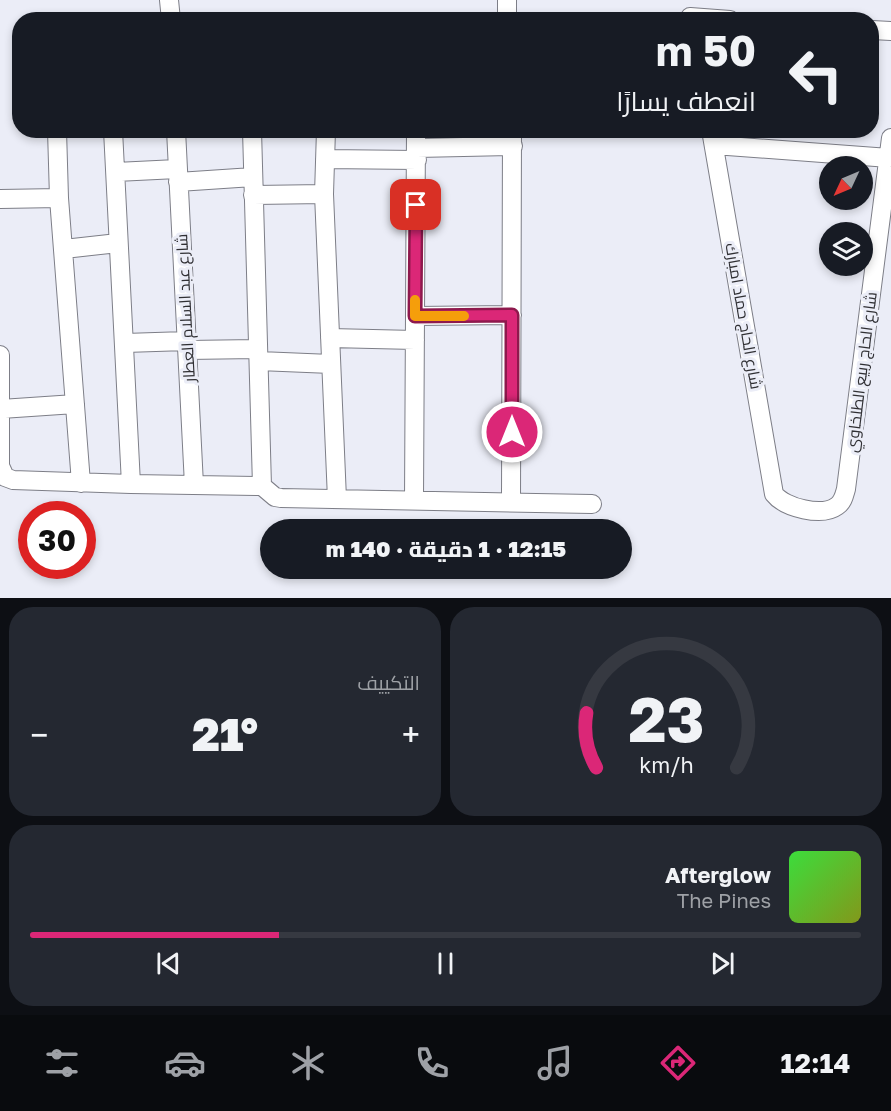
<!DOCTYPE html>
<html lang="ar">
<meta charset="utf-8">
<style>
:root{--surface:#171b24;--page:#242831;--text:#f1f3f6;--muted:#9ea1a6;--line:#363941;--accent:#db2777}
body{margin:0;font-family:"Golos Text",Cairo,sans-serif;background:var(--page);color:var(--text);direction:rtl;height:100vh;display:flex;flex-direction:column;font-size:22px;white-space:nowrap}
*{box-sizing:border-box;margin:0}
p{font-size:20px;color:var(--muted)}
.icon{flex:none;width:33px;height:33px;fill:none;stroke:currentColor;stroke-width:2;stroke-linecap:round;stroke-linejoin:round}
.map{position:relative;height:598px;overflow:hidden;direction:ltr}
.panel{display:flex;flex-direction:column;gap:9px;padding:9px;background:#0d0f14;flex:1}
.panel>*{flex:none}
.top-card{position:absolute;left:12px;top:12px;width:867px;height:126px;border-radius:24px;box-shadow:0 3px 9px #0003;direction:rtl;background:#171b24;color:var(--text);overflow:hidden}
.needle{width:39px;rotate:226deg}
.buttons{position:absolute;left:819px;top:156px;display:grid;gap:12px}
.buttons a{display:grid;place-items:center;width:54px;height:54px;border-radius:50%;background:var(--surface);box-shadow:0 3px 9px #0003;font-size:30px}
.speed{position:absolute;left:18px;top:501px;display:flex;gap:12px;font-size:30px;font-weight:700;text-align:center}
.speed>*{display:grid;place-content:center;width:78px;height:78px;border-radius:50%;background:var(--surface);box-shadow:0 3px 9px #0003;line-height:1}
.speed .limit{border:9px solid #d22;background:#fff;color:#111}
.pin{position:absolute;display:grid;place-items:center;width:51px;height:51px;color:#fff;margin:-26px;border-radius:12px;box-shadow:0 3px 9px #0006}
.me{position:absolute;width:66px;margin:-33px;rotate:0deg;stroke-linejoin:round;filter:drop-shadow(0 0 4px #0008)}
.turn{display:flex;align-items:center;gap:21px;height:126px;padding:0 24px;font-size:27px}
.turn .icon{width:78px;height:78px;stroke-width:2.5}
.turn b{display:block;font-size:42px;line-height:51px}
.big{font-size:45px;font-weight:800;line-height:1.1}
.panel .tile{flex:1;display:flex;flex-direction:column;justify-content:center;gap:9px;min-width:0;padding:0 21px;border-radius:24px;background:var(--page)}
.panel .dial{align-items:center;gap:0}
.dial svg{height:156px;overflow:visible;fill:none;stroke:var(--line);stroke-width:7;stroke-linecap:round;text-anchor:middle}
.dial text{fill:var(--text);stroke:none}
.song{display:flex;align-items:center;gap:18px}
.cover{width:72px;height:72px;border-radius:9px;background:linear-gradient(135deg,hsl(120 70% 55%),hsl(70 70% 35%))}
.played{height:6px;border-radius:3px;background:linear-gradient(90deg,var(--accent) 30%,var(--line) 30%)}
.keys{display:flex;justify-content:space-around;direction:ltr}
.heat{display:flex;justify-content:space-between;align-items:center;font-size:33px;direction:ltr}
.panel .tiles{flex:1;display:grid;gap:9px;grid-template-columns:1fr 1fr}
.tile:last-child{grid-column:span 2}
.trip{position:absolute;left:260px;top:519px;width:372px;height:60px;border-radius:30px;background:var(--surface);box-shadow:0 3px 9px #0003;font-weight:800;line-height:60px;text-align:center;direction:rtl}
.tab-bar{display:flex;height:96px;justify-content:space-around;align-items:center;background:#090b0e;color:var(--muted)}
.tab-bar .icon{width:42px;height:42px}
.tab-bar .current{color:var(--accent)}
.tab-bar b{font-size:27px;color:var(--text)}
.map>svg:first-child{display:block}
.lines{fill:none;stroke-linecap:round;stroke-linejoin:round}
.minor-casing{stroke:#7d7e87;stroke-width:20}
.minor{stroke:#fff;stroke-width:18}
.route-casing{stroke:#8e194d;stroke-width:15}
.route{stroke:#db2777;stroke-width:10}
.slow{stroke:#f59e0b;stroke-width:10}
.labels{text-anchor:middle;stroke-width:6;stroke-linejoin:round;paint-order:stroke}
.street-label{font-size:16px;fill:#303034;stroke:#ebedf7}
</style>
<div class="map">
<svg width="891" height="598" viewBox="0 0 891 598">
<rect width="100%" height="100%" fill="#ebedf7"/>
<g class="lines">
<g class="minor-casing">
<path id="minor" d="M169,0L171,20
M507,0V20
M690,17L730,20
M872,30L891,31
M57,130L59,198L81,483
M113,130L131,484
M176,130L194,485
M252,130L262,486
M326,130L324,194L337,499
M711,130L774,494C785,508 822,517 837,506C843,502 844,496 846,489L891,138
M714,145L889,158
M417,148L513,146
M325,159L417,160
M116,172L177,169
M178,182L253,177
M253,195L324,194
M0,199L59,198
M64,249L118,243
M415,316L512,315
M330,338L415,340
M125,343L186,341
M187,350L258,349
M0,355V466L5,477L13,480L131,484L262,486L275,497L281,498L592,504
M259,361L331,364
M1,409L75,404
M414,500L416,130
M511,502L512,130"/>
</g>
<use href="#minor" class="minor"/>
</g>
<g class="lines">
<g class="route-casing">
<path id="route" d="M416,205L415,316L512,315V432"/>
</g>
<use href="#route" class="route"/>
<path class="slow" d="M415,300V316H464"/>
</g>
<g class="labels">
<g class="street-label">
<text transform="translate(185 308) rotate(-93)" y="6">شارع عبد السلام العطار</text>
<text transform="translate(744 316) rotate(80)" y="6">شارع الحاج حماد امبارك</text>
<text transform="translate(861 372) rotate(-83)" y="6">شارع الحاج ربيع الطلخاوي</text>
</g>
</g>
</svg>
<div class="buttons">
<a><svg class="needle" viewBox="-14 -14 28 28"><path d="M0-13l5 13h-10z" fill="#e53935"/><path d="M0 13l5-13h-10z" fill="#9ea1a6"/></svg></a>
<a><svg class="icon" aria-label="layers" viewBox="0 0 24 24"><path d="M12 4l9 5-9 5-9-5zM3 14l9 5 9-5"/></svg></a>
</div>
<div class="speed"><div class="limit">30</div></div>
<div class="pin" style="left:416px;top:205px;background:#d93025"><svg class="icon" aria-label="arrive" viewBox="0 0 24 24"><path d="M6 21V4h12l-3 4 3 4H6"/></svg></div>
<svg class="me" style="left:512px;top:432px" viewBox="-20 -20 40 40"><circle r="17" fill="#db2777" stroke="#fff" stroke-width="3"/><path d="M0-11L8 9 0 5-8 9z" fill="#fff"/></svg>
<div class="trip">12:15 · 1 دقيقة · 140 m</div>
<div class="top-card">
<div class="turn"><svg class="icon" aria-label="left" viewBox="0 0 24 24"><path d="M17 20v-9H6M10 6l-5 5 5 5"/></svg><div><b>50 m</b>انعطف يسارًا</div></div>
</div>
</div>
<section class="panel">
<div class="tiles">
<div class="tile dial"><svg viewBox="0 0 100 80">
<path d="M14 69A42 42 0 1 1 86 69"/>
<path d="M14 69A42 42 0 0 1 9 41" stroke="#db2777"/>
<text x="50" y="56" font-size="32" font-weight="700">23</text>
<text x="50" y="72" font-size="11">km/h</text>
</svg></div>
<div class="tile"><p>التكييف</p>
<div class="heat"><a>−</a><b class="big">21°</b><a>+</a></div>
</div>
<div class="tile">
<div class="song"><i class="cover"></i><div><b>Afterglow</b><p>The Pines</p></div></div>
<div class="played"></div>
<div class="keys"><svg class="icon" aria-label="previous" viewBox="0 0 24 24"><path d="M18 5L8 12l10 7zM5 5v14"/></svg><svg class="icon" aria-label="pause" viewBox="0 0 24 24"><path d="M8 5v14M16 5v14"/></svg><svg class="icon" aria-label="next" viewBox="0 0 24 24"><path d="M6 5l10 7-10 7zM19 5v14"/></svg></div>
</div>
</div>
</section>
<nav class="tab-bar">
<b>12:14</b>
<svg class="icon current" aria-label="directions" viewBox="0 0 24 24"><path d="M12 3l9 9-9 9-9-9zM9 14v-3h6M13 9l2 2-2 2"/></svg>
<svg class="icon" aria-label="music" viewBox="0 0 24 24"><path d="M9 18V5l10-2v13"/><circle cx="6" cy="18" r="3"/><circle cx="16" cy="16" r="3"/></svg>
<svg class="icon" aria-label="phone" viewBox="0 0 24 24"><path d="M5 4h4l2 5-3 2q2 4 5 5l2-3 5 2v4C11 20 4 13 5 4z"/></svg>
<svg class="icon" aria-label="climate" viewBox="0 0 24 24"><path d="M12 3v18M4 7l16 10M4 17L20 7"/></svg>
<svg class="icon" aria-label="car" viewBox="0 0 24 24"><path d="M5 17H2v-5l4-1 3-4h7l3 4 3 1v5h-3M9 17h6M6 11h13"/><circle cx="7" cy="17" r="2"/><circle cx="17" cy="17" r="2"/></svg>
<svg class="icon" aria-label="filters" viewBox="0 0 24 24"><path d="M4 7h16M4 17h16"/><circle cx="9" cy="7" r="2"/><circle cx="15" cy="17" r="2"/></svg>
</nav>
